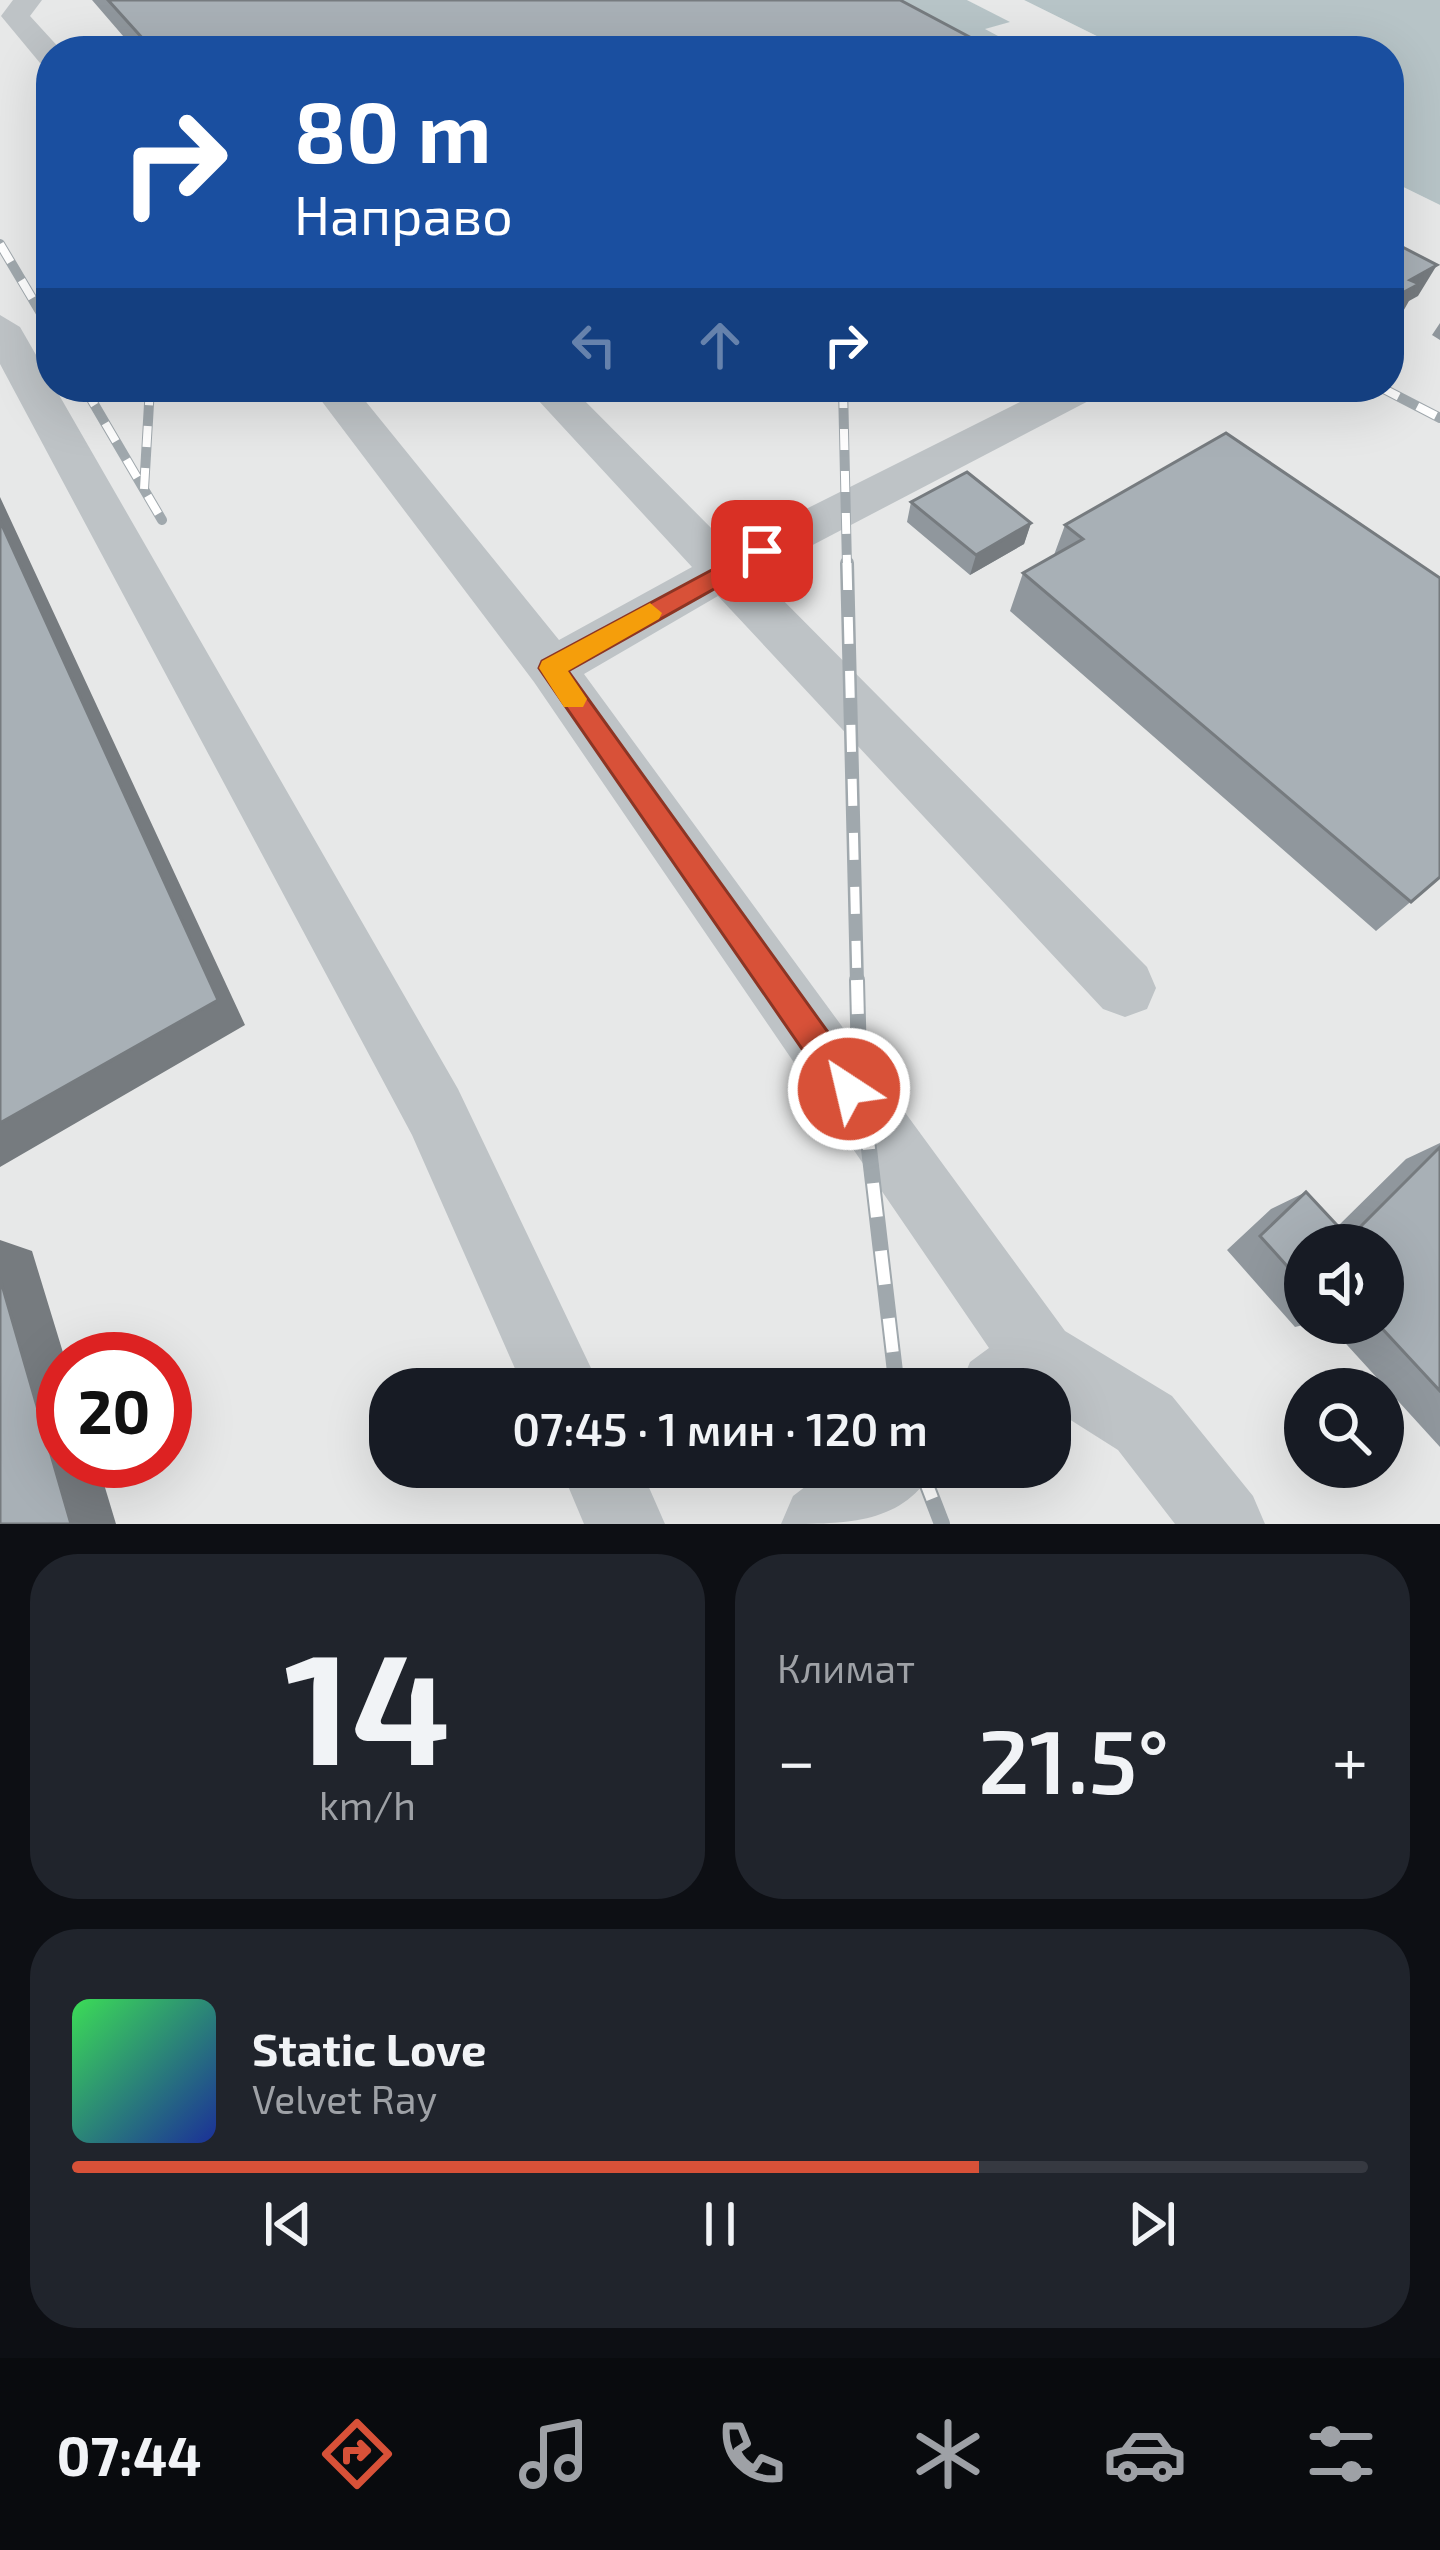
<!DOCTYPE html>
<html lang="ru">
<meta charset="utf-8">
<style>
:root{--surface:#171b24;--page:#20242c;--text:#f1f3f6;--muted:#9ea1a6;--line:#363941;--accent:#d85138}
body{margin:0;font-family:"Exo 2",sans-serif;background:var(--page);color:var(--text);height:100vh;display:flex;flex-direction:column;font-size:45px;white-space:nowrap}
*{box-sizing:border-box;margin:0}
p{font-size:39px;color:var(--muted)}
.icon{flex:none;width:66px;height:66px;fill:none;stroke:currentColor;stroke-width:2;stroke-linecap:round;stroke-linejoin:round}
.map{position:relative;height:1524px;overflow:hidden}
.panel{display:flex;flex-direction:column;gap:30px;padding:30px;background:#0d0f14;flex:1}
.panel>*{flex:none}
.hud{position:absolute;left:36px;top:36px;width:1368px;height:366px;border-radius:48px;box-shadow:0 12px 48px #0002;background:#1a4fa0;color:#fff;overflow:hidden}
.controls{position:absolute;left:1284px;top:1224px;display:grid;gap:24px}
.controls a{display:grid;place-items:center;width:120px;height:120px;border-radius:50%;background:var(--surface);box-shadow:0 12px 48px #0002;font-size:60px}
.speed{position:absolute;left:36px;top:1332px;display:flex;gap:24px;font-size:60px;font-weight:700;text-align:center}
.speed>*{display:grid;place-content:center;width:156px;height:156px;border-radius:50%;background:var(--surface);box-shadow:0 12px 48px #0002;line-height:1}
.speed .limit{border:18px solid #d22;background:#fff;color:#111}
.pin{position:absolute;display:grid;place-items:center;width:102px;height:102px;color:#fff;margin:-51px;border-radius:24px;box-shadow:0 6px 18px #0006}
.me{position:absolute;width:132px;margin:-66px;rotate:325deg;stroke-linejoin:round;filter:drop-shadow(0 0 9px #0008)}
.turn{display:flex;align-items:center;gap:42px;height:252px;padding:0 60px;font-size:54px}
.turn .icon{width:156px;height:156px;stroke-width:2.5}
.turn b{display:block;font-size:84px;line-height:102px}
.lanes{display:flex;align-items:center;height:114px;padding:0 60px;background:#0003;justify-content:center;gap:60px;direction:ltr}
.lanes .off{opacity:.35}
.big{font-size:90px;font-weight:600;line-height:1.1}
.panel .widget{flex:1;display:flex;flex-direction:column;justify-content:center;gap:18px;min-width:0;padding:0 42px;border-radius:48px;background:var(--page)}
.panel .dial{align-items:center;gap:0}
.dial b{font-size:156px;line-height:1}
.song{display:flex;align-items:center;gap:36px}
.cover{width:144px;height:144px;border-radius:18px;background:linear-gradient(135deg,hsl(130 70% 55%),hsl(230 70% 35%))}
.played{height:12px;border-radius:6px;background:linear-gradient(90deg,var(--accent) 70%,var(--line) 70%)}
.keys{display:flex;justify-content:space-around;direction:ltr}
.heat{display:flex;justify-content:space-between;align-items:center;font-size:66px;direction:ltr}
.panel .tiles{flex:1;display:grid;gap:30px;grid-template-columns:1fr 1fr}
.widget:last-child{grid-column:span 2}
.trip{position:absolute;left:369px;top:1368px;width:702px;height:120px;border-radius:48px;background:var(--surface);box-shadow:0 12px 48px #0002;font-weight:600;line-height:120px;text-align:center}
.menu{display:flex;height:192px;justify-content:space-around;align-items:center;background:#090b0e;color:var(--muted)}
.menu .icon{width:84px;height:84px}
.menu .current{color:var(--accent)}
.menu b{font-size:54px;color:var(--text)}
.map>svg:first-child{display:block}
.built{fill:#e7e8e8;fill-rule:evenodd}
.water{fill:#b7c4c7}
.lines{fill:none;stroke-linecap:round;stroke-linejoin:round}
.minor{fill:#bec3c6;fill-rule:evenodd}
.rail-far2-casing{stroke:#a0a8ad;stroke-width:10}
.rail-far1-casing{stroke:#a0a8ad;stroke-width:14}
.rail-casing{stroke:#a0a8ad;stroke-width:16}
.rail-far2{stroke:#fff;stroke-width:8;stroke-dasharray:21;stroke-linecap:butt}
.rail-far1{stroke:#fff;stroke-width:9;stroke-dasharray:27;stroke-linecap:butt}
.rail{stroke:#fff;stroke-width:12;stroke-dasharray:34;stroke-linecap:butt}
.wall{fill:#90979d}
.shaded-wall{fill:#767b7f}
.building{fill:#a8b0b6;stroke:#767b7f;stroke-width:3}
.route{fill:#d85138;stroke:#8c3524;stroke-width:3}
.slow{fill:#f59e0b}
</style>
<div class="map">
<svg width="1440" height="1524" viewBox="0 0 1440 1524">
<rect width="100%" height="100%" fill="#f9f9f7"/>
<path class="built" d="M0,0H848L939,51H51V387H1389V180L1440,205V1524H0ZM1305,1245H1383V1323H1305ZM63,1359H165V1461H63ZM390,1389H1050V1467H390ZM1305,1389H1383V1467H1305Z
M967,0H1024L1127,51H1026L983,29L1008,22Z"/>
<path class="water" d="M848,0H967L1010,22L985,29L1026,51H939Z
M1024,0H1440V205L1389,180V51H1127Z"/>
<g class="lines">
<path class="minor" d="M13,0H42L30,16L62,51H51V66L40,63L1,16Z
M0,315L20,327L458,1089L601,1389H524L412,1135L0,364Z
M311,387H354L559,640L692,567L526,387H571L730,547L1050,387H1104L1098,396L757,574L1147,967L1156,988L1147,1009L1125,1017L1103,1009L718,596L584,674L1065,1331L1172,1396L1253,1496L1265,1524H1175L1118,1450L1050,1407V1389H959L970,1362L989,1348L534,682Z
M560,1467H640L665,1524H584Z
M831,1467H935C904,1524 849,1524 781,1524L793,1496Z"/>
<g class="rail-far2-casing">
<path id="rail-far2" d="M0,244L51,330
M84,387L162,520
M843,387L847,566
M1380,387L1440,418
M144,489L150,387"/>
</g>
<g class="rail-far1-casing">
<path id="rail-far1" d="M847,563L857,983"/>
</g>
<g class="rail-casing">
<path id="rail" d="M857,980L859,1063L897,1389
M920,1467L942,1524"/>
</g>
<use href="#rail-far2" class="rail-far2"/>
<use href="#rail-far1" class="rail-far1"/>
<use href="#rail" class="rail"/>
</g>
<path class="wall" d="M92,0H900L996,51H136Z
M1440,323V340L1432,335Z
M911,502L1031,523L1024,544L970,575L907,522Z
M1065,525L1440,578V877L1376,931L1010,611L1023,573L1054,555Z
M1440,1143V1447L1327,1323H1383L1305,1245V1323H1312L1295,1327L1227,1250L1271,1209L1306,1192L1338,1226L1406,1159Z"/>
<path class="shaded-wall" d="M1437,265L1418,296L1409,301L1401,315L1389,321V300L1410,280Z
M0,497L245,1025L0,1167Z
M1031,523L1024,544L970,575L976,555Z
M0,1240L32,1251L65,1359H63V1461H97L116,1524H71L0,1278Z"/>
<path class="building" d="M108,0H900L996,51H154Z
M1389,240L1437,265L1410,280L1419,284L1389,300Z
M1226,433L1440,578V877L1411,902L1023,573L1083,539L1065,525Z
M967,472L1031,523L976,555L911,502Z
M0,521L218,1000L0,1123Z
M1440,1147V1391L1377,1323H1383V1245H1305V1286L1260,1236L1306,1192L1349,1238Z
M0,1278L71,1524H0Z"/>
<path class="route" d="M762,543L771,545V557L568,671L861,1078L866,1089L861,1101L849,1106L838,1101L539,668L542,661Z"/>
<path class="slow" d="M650,603L662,613L659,619L568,671L587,699L583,707H564L539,668L542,661Z"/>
</svg>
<div class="controls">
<a><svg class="icon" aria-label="sound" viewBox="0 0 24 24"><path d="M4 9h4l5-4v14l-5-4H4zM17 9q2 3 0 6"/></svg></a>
<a><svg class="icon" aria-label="search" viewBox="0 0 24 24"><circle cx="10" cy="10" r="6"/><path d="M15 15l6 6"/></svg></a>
</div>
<div class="speed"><div class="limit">20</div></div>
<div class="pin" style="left:762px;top:551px;background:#d93025"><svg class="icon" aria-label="arrive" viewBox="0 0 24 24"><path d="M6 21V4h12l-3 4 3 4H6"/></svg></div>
<svg class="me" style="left:849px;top:1089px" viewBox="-20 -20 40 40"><circle r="17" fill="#d85138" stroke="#fff" stroke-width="3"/><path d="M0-11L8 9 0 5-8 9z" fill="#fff"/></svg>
<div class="trip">07:45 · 1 мин · 120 m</div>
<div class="hud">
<div class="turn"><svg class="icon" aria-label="right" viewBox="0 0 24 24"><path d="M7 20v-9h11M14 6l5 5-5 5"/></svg><div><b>80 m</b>Направо</div></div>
<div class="lanes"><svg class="icon off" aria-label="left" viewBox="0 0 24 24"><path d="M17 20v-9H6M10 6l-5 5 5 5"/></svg><svg class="icon off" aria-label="ahead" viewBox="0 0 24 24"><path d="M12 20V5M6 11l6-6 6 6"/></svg><svg class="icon" aria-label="right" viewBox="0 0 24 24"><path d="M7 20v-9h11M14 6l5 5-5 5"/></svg></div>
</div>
</div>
<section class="panel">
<div class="tiles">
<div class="widget dial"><b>14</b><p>km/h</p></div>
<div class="widget"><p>Климат</p>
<div class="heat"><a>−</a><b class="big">21.5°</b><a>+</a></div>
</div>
<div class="widget">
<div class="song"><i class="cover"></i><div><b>Static Love</b><p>Velvet Ray</p></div></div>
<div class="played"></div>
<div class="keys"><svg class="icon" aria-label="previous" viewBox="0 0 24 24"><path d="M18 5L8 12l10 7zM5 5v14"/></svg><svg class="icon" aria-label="pause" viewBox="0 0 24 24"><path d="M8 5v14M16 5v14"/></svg><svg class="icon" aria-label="next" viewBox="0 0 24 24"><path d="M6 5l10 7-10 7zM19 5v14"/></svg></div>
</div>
</div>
</section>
<nav class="menu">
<b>07:44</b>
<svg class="icon current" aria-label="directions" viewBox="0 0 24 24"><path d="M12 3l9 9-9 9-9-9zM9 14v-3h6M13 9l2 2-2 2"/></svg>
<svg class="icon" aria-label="music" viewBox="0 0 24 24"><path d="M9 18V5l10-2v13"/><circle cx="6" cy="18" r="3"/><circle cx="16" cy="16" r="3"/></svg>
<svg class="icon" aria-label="phone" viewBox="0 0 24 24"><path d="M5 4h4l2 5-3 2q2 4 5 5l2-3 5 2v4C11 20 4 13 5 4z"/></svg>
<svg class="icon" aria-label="climate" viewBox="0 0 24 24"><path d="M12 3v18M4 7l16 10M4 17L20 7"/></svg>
<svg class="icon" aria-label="car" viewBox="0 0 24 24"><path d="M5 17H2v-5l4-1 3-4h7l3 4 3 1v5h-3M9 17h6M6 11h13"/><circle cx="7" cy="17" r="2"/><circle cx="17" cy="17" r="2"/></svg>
<svg class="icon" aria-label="filters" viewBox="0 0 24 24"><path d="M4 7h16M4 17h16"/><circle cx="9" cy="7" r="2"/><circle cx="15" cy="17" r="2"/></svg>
</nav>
